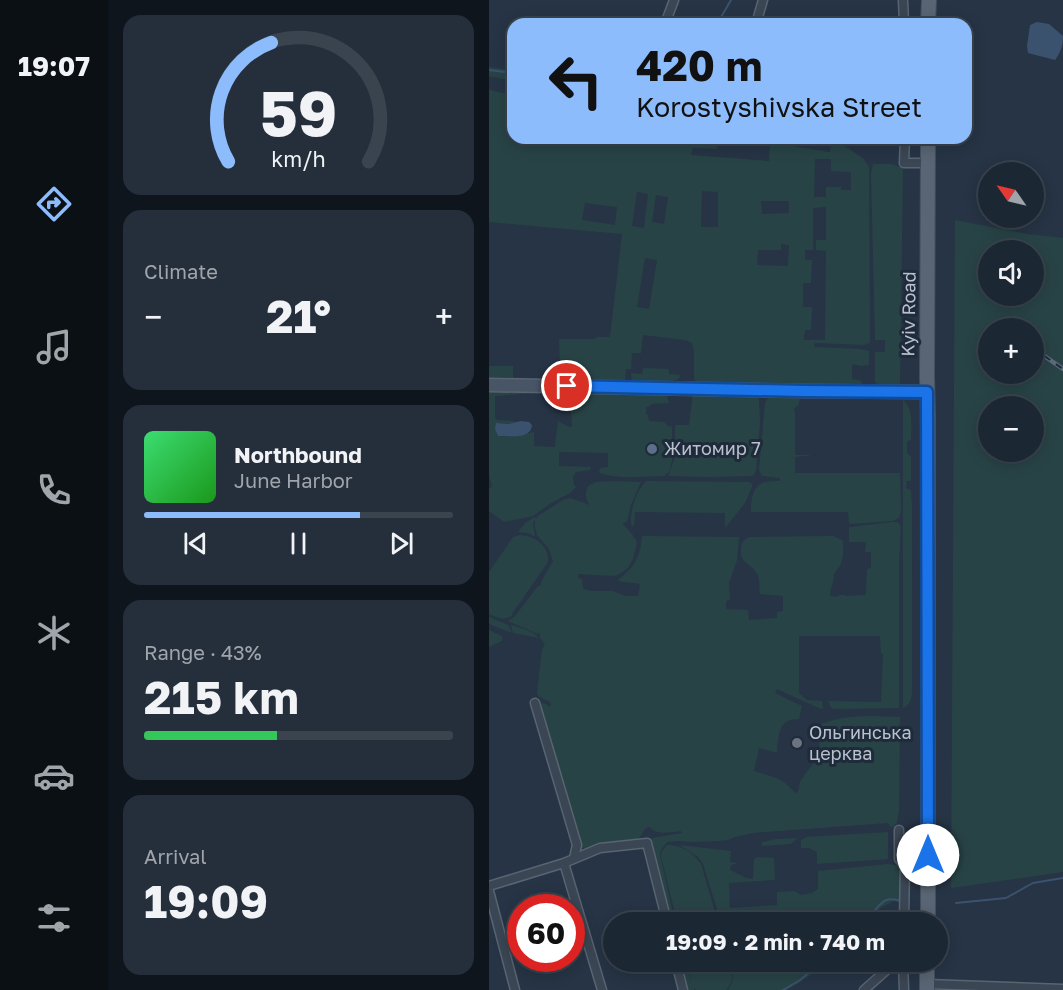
<!DOCTYPE html>
<meta charset="utf-8">
<style>
:root{--surface:#1c2734;--page:#252f3c;--text:#f1f3f6;--muted:#a0a5ac;--line:#3a444f;--accent:#8dbcfd}
body{margin:0;font-family:"Golos Text",sans-serif;background:var(--page);color:var(--text);height:100vh;display:flex;flex-direction:column;font-size:22px;white-space:nowrap}
*{box-sizing:border-box;margin:0}
p{font-size:20px;color:var(--muted)}
.icon{flex:none;width:33px;height:33px;fill:none;stroke:currentColor;stroke-width:2;stroke-linecap:round;stroke-linejoin:round}
.map{position:relative;flex:1;overflow:hidden}
.panel{display:flex;flex-direction:column;gap:15px;padding:15px;background:#0f151d;width:381px}
.panel>*{flex:none}
.hud{position:absolute;left:18px;top:18px;width:465px;height:126px;border-radius:18px;box-shadow:0 3px 15px #0003,0 0 0 2px var(--line);background:#8dbcfd;color:#111;overflow:hidden}
.needle{width:39px;rotate:304deg}
.controls{position:absolute;left:489px;top:162px;display:grid;gap:12px}
.controls a{display:grid;place-items:center;width:66px;height:66px;border-radius:50%;background:var(--surface);box-shadow:0 3px 15px #0003,0 0 0 2px var(--line);font-size:30px}
.speed{position:absolute;left:18px;top:894px;display:flex;gap:12px;font-size:30px;font-weight:700;text-align:center}
.speed>*{display:grid;place-content:center;width:78px;height:78px;border-radius:50%;background:var(--surface);box-shadow:0 3px 15px #0003,0 0 0 2px var(--line);line-height:1}
.speed .limit{border:9px solid #d22;background:#fff;color:#111}
.pin{position:absolute;display:grid;place-items:center;width:51px;height:51px;color:#fff;margin:-26px;border:3px solid #fff;border-radius:50%;box-shadow:0 2px 6px #0007}
.me{position:absolute;width:66px;margin:-33px;rotate:0deg;stroke-linejoin:round;filter:drop-shadow(0 0 4px #0008)}
.turn{display:flex;align-items:center;gap:21px;height:126px;padding:0 30px;font-size:27px}
.turn .icon{width:78px;height:78px;stroke-width:2.5}
.turn b{display:block;font-size:42px;line-height:51px}
.big{font-size:45px;font-weight:700;line-height:1.1}
.panel .widget{flex:1;display:flex;flex-direction:column;justify-content:center;gap:9px;min-width:0;padding:0 21px;border-radius:18px;background:var(--page)}
.panel .dial{align-items:center;gap:0}
.dial svg{height:156px;overflow:visible;fill:none;stroke:var(--line);stroke-width:7;stroke-linecap:round;text-anchor:middle}
.dial text{fill:var(--text);stroke:none}
.song{display:flex;align-items:center;gap:18px}
.cover{width:72px;height:72px;border-radius:9px;background:linear-gradient(135deg,hsl(140 70% 55%),hsl(120 70% 35%))}
.played{height:6px;border-radius:3px;background:linear-gradient(90deg,var(--accent) 70%,var(--line) 70%)}
.keys{display:flex;justify-content:space-around;direction:ltr}
.heat{display:flex;justify-content:space-between;align-items:center;font-size:33px;direction:ltr}
.charge{height:9px;border-radius:4px;background:linear-gradient(90deg,#34c759 43%,var(--line) 0)}
.trip{position:absolute;left:114px;top:912px;width:345px;height:60px;border-radius:30px;background:var(--surface);box-shadow:0 3px 15px #0003,0 0 0 2px var(--line);font-weight:700;line-height:60px;text-align:center}
main{display:flex;flex:1;min-height:0}
.menu{display:flex;flex-direction:column;width:108px;justify-content:space-around;align-items:center;background:#0b1015;color:var(--muted)}
.menu .icon{width:42px;height:42px}
.menu .current{color:var(--accent)}
.menu b{font-size:27px;color:var(--text)}
.map>svg:first-child{display:block}
.green{fill:#284346;fill-rule:evenodd}
.water{fill:#3b526e}
.lines{fill:none;stroke-linecap:round;stroke-linejoin:round}
.stream{stroke:#3b526e;stroke-width:2}
.street-casing{stroke:#596471;stroke-width:11}
.secondary-casing{stroke:#596471;stroke-width:15}
.primary-casing{stroke:#444f5d;stroke-width:16}
.street{stroke:#3b4654;stroke-width:8}
.secondary{stroke:#485567;stroke-width:12}
.primary{stroke:#596574;stroke-width:14}
.rail-casing{stroke:#5c6a7b;stroke-width:4.5}
.rail{stroke:#1f2b3a;stroke-width:2;stroke-dasharray:7;stroke-linecap:butt}
.route-casing{stroke:#114b97;stroke-width:15}
.route{stroke:#1a73e8;stroke-width:10}
.service-dot{fill:#5c6f8a;stroke:#1f2b3a;stroke-width:2}
.worship-dot{fill:#6b7280;stroke:#1f2b3a;stroke-width:2}
.labels{text-anchor:middle;stroke-width:6;stroke-linejoin:round;paint-order:stroke}
.street-label{font-size:18px;fill:#b8c1cd;stroke:#1f2b3a}
.poi-label{font-size:18px;fill:#b8c1cd;stroke:#1f2b3a;text-anchor:start}
</style>
<main>
<nav class="menu">
<b>19:07</b>
<svg class="icon current" aria-label="directions" viewBox="0 0 24 24"><path d="M12 3l9 9-9 9-9-9zM9 14v-3h6M13 9l2 2-2 2"/></svg>
<svg class="icon" aria-label="music" viewBox="0 0 24 24"><path d="M9 18V5l10-2v13"/><circle cx="6" cy="18" r="3"/><circle cx="16" cy="16" r="3"/></svg>
<svg class="icon" aria-label="phone" viewBox="0 0 24 24"><path d="M5 4h4l2 5-3 2q2 4 5 5l2-3 5 2v4C11 20 4 13 5 4z"/></svg>
<svg class="icon" aria-label="climate" viewBox="0 0 24 24"><path d="M12 3v18M4 7l16 10M4 17L20 7"/></svg>
<svg class="icon" aria-label="car" viewBox="0 0 24 24"><path d="M5 17H2v-5l4-1 3-4h7l3 4 3 1v5h-3M9 17h6M6 11h13"/><circle cx="7" cy="17" r="2"/><circle cx="17" cy="17" r="2"/></svg>
<svg class="icon" aria-label="filters" viewBox="0 0 24 24"><path d="M4 7h16M4 17h16"/><circle cx="9" cy="7" r="2"/><circle cx="15" cy="17" r="2"/></svg>
</nav>
<section class="panel">
<div class="widget dial"><svg viewBox="0 0 100 80">
<path d="M14 69A42 42 0 1 1 86 69"/>
<path d="M14 69A42 42 0 0 1 36 8" stroke="#8dbcfd"/>
<text x="50" y="56" font-size="32" font-weight="700">59</text>
<text x="50" y="72" font-size="11">km/h</text>
</svg></div>
<div class="widget"><p>Climate</p>
<div class="heat"><a>−</a><b class="big">21°</b><a>+</a></div>
</div>
<div class="widget">
<div class="song"><i class="cover"></i><div><b>Northbound</b><p>June Harbor</p></div></div>
<div class="played"></div>
<div class="keys"><svg class="icon" aria-label="previous" viewBox="0 0 24 24"><path d="M18 5L8 12l10 7zM5 5v14"/></svg><svg class="icon" aria-label="pause" viewBox="0 0 24 24"><path d="M8 5v14M16 5v14"/></svg><svg class="icon" aria-label="next" viewBox="0 0 24 24"><path d="M6 5l10 7-10 7zM19 5v14"/></svg></div>
</div>
<div class="widget"><p>Range · 43%</p><b class="big">215 km</b><div class="charge"></div></div>
<div class="widget"><p>Arrival</p><b class="big">19:09</b></div>
</section>
<div class="map">
<svg width="574" height="990" viewBox="0 0 574 990">
<rect width="100%" height="100%" fill="#263445"/>
<path class="green" d="M0,67L24,70V81L0,76Z
M0,90L24,95V138H228V149L204,148L202,155L280,161L281,138H298L297,145L341,152L342,143L317,139L344,138L375,159L378,164L380,168L381,343L375,345L326,343L325,347L371,349L380,351V365L372,366L363,364V379L373,381L372,385L369,386L209,383L205,379V352L203,343L196,340L154,335L152,353H143L142,369H137L136,382L79,380L71,371L70,339H106L108,337H121L133,234L0,222ZM326,159H342V171L362,172V190H352V187H337V197H325ZM213,191L229,192V227H212ZM148,192L159,194L155,228L143,226ZM167,195L179,197L175,224L163,222ZM272,201H300V213L273,214ZM96,203L128,207L126,225L93,220ZM337,207V240H327V250L337,251L336,340H315L316,330H322L323,307H314V283H322L323,260H316V250H324V208ZM292,244L300,245L299,266L268,265L269,250H292ZM156,258L168,260L160,309L148,307Z
M384,164H402L414,168L411,386H389L386,382V352H396V340H386L382,173Z
M466,220L538,234L574,238V872L462,888ZM500,250H544V296H500ZM500,328H544V374H500ZM500,406H544V452H500Z
M0,366H24V381H0Z
M154,368L180,369V374L192,375L189,379L183,381L143,382L142,373L153,374Z
M0,389L28,390L36,392L37,394C26,394 17,396 6,396V417L8,420L27,421L26,422L19,424L8,423L6,429L9,436L24,437L45,432V446L66,447L69,421L80,427L83,426L82,412L86,402L84,398L61,397L57,395H53L56,391L154,393L158,396L163,392L177,393L180,403L162,404L161,406L157,407V414L159,415L160,421L175,422L180,427L183,426V460L180,472L175,476C154,476 130,480 111,473L110,471L112,468L119,467V453L70,452V466L102,467L101,470L87,472L84,477L85,485L87,487L81,493L62,503L44,516L15,522L0,511V489L3,486L0,476Z
M204,393L265,395L270,399L271,422L267,471L264,476L220,477L179,476L185,460L186,425H200Z
M288,396L311,399L309,406L305,408L306,415V455H325L306,457V473H411L412,511L410,518L404,521L360,524L359,512H262C262,502 263,485 276,482C280,481 286,481 291,481V478L273,476L270,470L276,403L279,398Z
M414,400C425,409 422,427 422,440L418,441V453L422,456V481H418L417,488L422,490L423,505V689C423,697 422,705 414,708Z
M126,481L152,482L142,505L138,522L133,523L143,534L148,542L144,559L139,568L129,575L123,576L89,574V578L93,579L94,589L103,591H124L136,596H149L151,585C144,581 134,584 129,580C146,566 151,558 153,536L250,537L248,560L240,583L241,600L237,601V609L259,610L260,620L288,618V612L294,611V596L271,594C270,588 271,581 269,575C263,563 250,564 252,548C253,542 255,540 260,537L344,536L353,540L354,543V554L352,564L345,574L344,582L342,588L341,596L349,597L350,595H356V596L377,595L378,569L382,568V552H376L377,542H360V527L403,522H409L412,527L410,559V708L346,709L342,708L339,701L392,702L394,655L392,653L391,636H310V693L318,700L333,701L334,708L332,709L288,689L286,693L313,706L310,719C288,719 290,735 288,753L270,748L265,771C282,777 292,776 305,792L308,793C311,788 309,783 313,779C320,768 328,762 330,749C332,740 330,732 332,724C356,714 386,716 411,717L410,809L408,822L404,827H402L399,823L264,833L246,837L239,840L229,841L205,842L189,841L178,842L172,850L171,855L186,922H183L164,845H161L163,838L193,833L192,831C181,832 169,836 160,827L157,828L151,837L145,841L97,849L91,847L75,784L50,706L52,703L58,704L60,707L62,705L61,702L49,696L48,693L53,649L56,645L51,638V633L49,634L19,621L26,616L49,586H51L53,580L64,561L60,549L48,535L46,527V519L44,523L46,537L39,533L29,532L36,523L46,517L47,519L49,516L74,500L81,498L101,505C96,500 96,493 99,486L107,482Z
M157,481L260,482L263,484V487L256,503L236,528V513L146,512L145,527L142,524C141,510 147,492 157,481Z
M31,535C46,536 61,546 59,562L23,614L24,615C15,621 9,618 0,614V572L24,537Z
M0,617L19,625L23,633L0,624Z
M22,625C31,628 44,630 50,638L24,633Z
M0,630L13,636V641L0,647Z
M399,832V859L328,864V852L320,848H312V840L317,837Z
M308,838L302,844L273,846V842H275L287,839Z
M178,845C192,845 204,852 212,864L229,922H188L172,856L173,851Z
M191,845L242,851L241,862L249,863L242,865L241,870L257,878L264,879L265,859L268,857L285,858L286,880L240,883L241,908L288,905V892L306,891L312,895L323,893L329,889V871L399,864L412,866V903L405,901L393,907L377,922H232L214,864L209,857Z
M191,962H196L203,985L197,962H241C244,972 245,981 237,990H207L205,988V990H198Z
M243,962H339L310,983L298,990H239C245,981 245,973 243,962Z"/>
<path class="water" d="M548,22L560,24L574,36C574,45 572,52 566,60L539,53L538,46L541,25Z
M32,421L40,422L43,425C42,440 19,436 9,436L6,429L7,423L19,424Z"/>
<g class="lines">
<path class="stream" d="M228,24L242,0
M0,70L24,73
M467,903L517,898L544,883L574,878
M373,922C375,920 378,918 381,915C392,905 394,895 412,901
M294,990L311,980L333,962"/>
<g class="street-casing">
<path id="street" d="M414,0L415,24
M176,24L185,0
M267,24L274,0
M416,138L415,163H439
M46,703L88,845L85,858
M410,830V859L416,865L415,922
M75,863L113,990
M0,886L75,863L111,848L158,843L178,922
M0,891L26,990
M187,962L194,990
M414,962L415,990
M438,984L574,989
M375,990L401,967L414,964"/>
</g>
<g class="secondary-casing">
<path id="secondary" d="M0,385L315,391L438,392"/>
</g>
<g class="primary-casing">
<path id="primary" d="M439,24L440,0
M439,138L438,377L439,414V922
M438,990V962"/>
</g>
<use href="#street" class="street"/>
<use href="#secondary" class="secondary"/>
<use href="#primary" class="primary"/>
<g class="rail-casing">
<path id="rail" d="M516,325L520,328
M544,348L574,369"/>
</g>
<use href="#rail" class="rail"/>
</g>
<g class="lines">
<g class="route-casing">
<path id="route" d="M78,386L315,391L438,392L439,855"/>
</g>
<use href="#route" class="route"/>
</g>
<circle class="service-dot" cx="163" cy="449" r="6"/>
<circle class="worship-dot" cx="308" cy="743" r="6"/>
<g class="labels">
<g class="street-label">
<text transform="translate(420 314) rotate(-89)" y="6">Kyiv Road</text>
</g>
<g class="poi-label">
<text x="175" y="455">Житомир 7</text>
<text x="320" y="739">Ольгинська<tspan x="320" dy="21">церква</tspan></text>
</g>
</g>
</svg>
<div class="controls">
<a><svg class="needle" viewBox="-14 -14 28 28"><path d="M0-13l5 13h-10z" fill="#e53935"/><path d="M0 13l5-13h-10z" fill="#a0a5ac"/></svg></a>
<a><svg class="icon" aria-label="sound" viewBox="0 0 24 24"><path d="M4 9h4l5-4v14l-5-4H4zM17 9q2 3 0 6"/></svg></a>
<a>+</a>
<a>−</a>
</div>
<div class="speed"><div class="limit">60</div></div>
<div class="pin" style="left:78px;top:386px;background:#d93025"><svg class="icon" aria-label="arrive" viewBox="0 0 24 24"><path d="M6 21V4h12l-3 4 3 4H6"/></svg></div>
<svg class="me" style="left:439px;top:855px" viewBox="-20 -20 40 40"><circle r="19" fill="#fff"/><path d="M0-13L10 11 0 6-10 11z" fill="#1a73e8"/></svg>
<div class="trip">19:09 · 2 min · 740 m</div>
<div class="hud">
<div class="turn"><svg class="icon" aria-label="left" viewBox="0 0 24 24"><path d="M17 20v-9H6M10 6l-5 5 5 5"/></svg><div><b>420 m</b>Korostyshivska Street</div></div>
</div>
</div>
</main>
